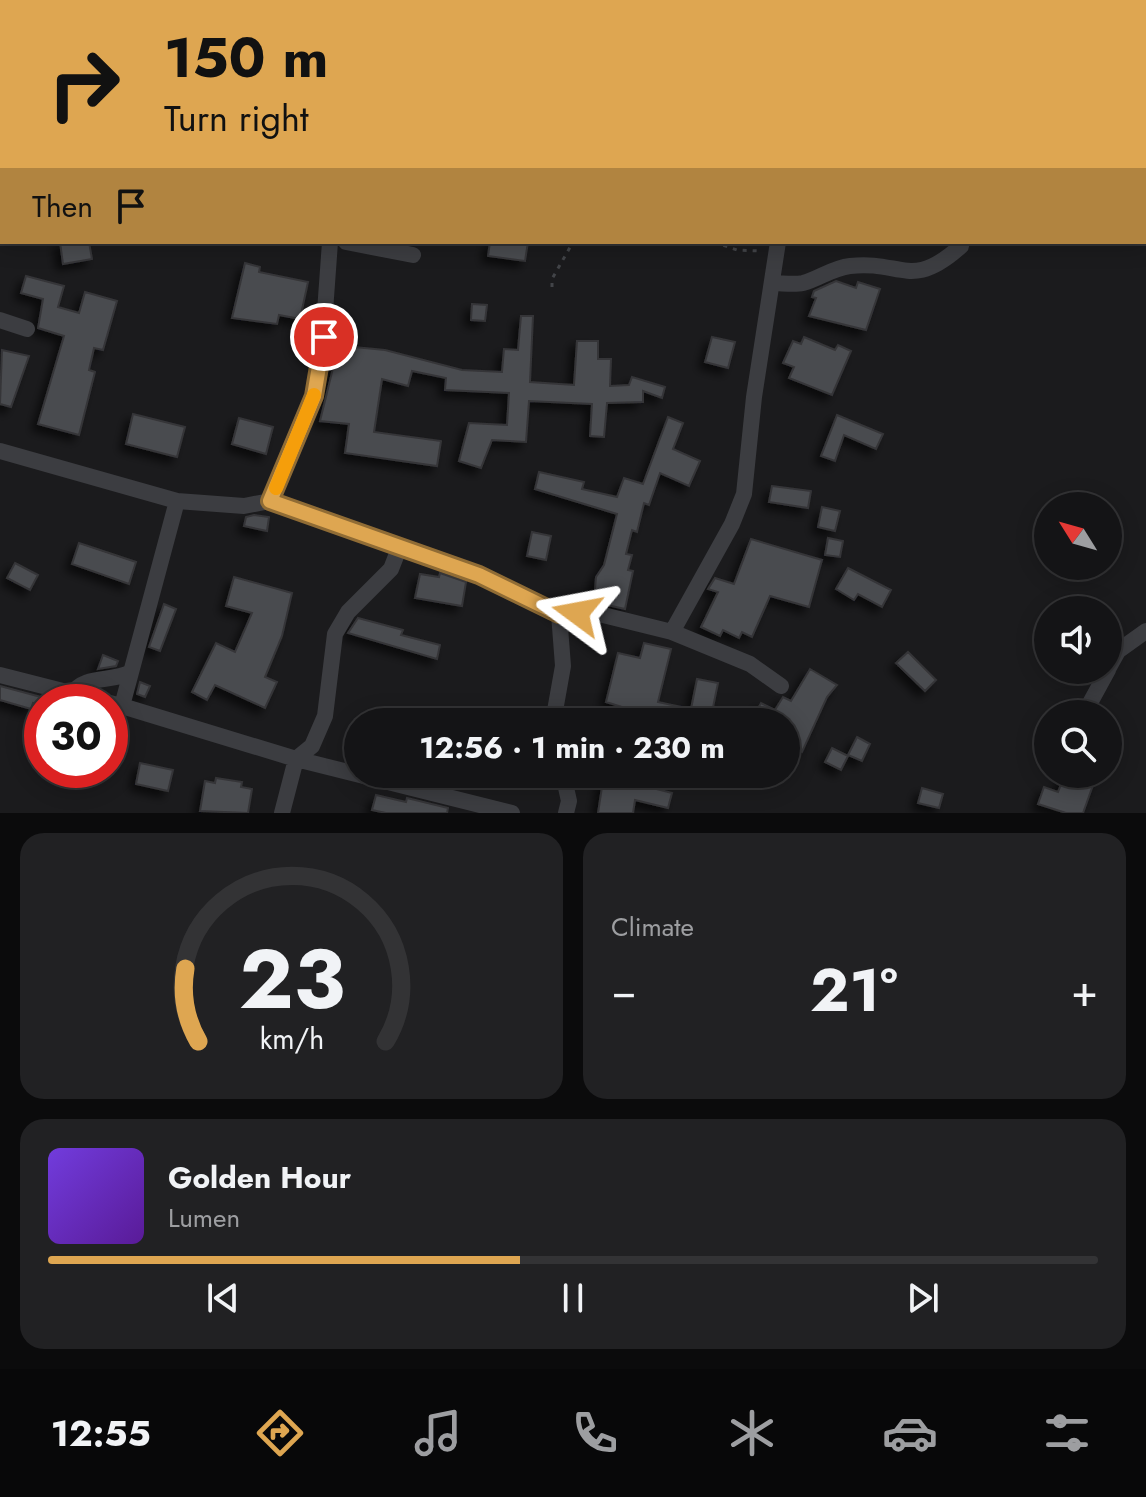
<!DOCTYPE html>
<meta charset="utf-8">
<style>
:root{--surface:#141416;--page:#212123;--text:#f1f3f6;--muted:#9d9ea1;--line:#333335;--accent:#dea651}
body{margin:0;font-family:Jost,sans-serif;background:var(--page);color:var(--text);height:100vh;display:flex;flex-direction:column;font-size:30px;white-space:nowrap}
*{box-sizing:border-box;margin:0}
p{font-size:26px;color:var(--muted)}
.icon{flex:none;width:44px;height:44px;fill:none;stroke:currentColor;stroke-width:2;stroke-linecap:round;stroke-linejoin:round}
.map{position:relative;height:813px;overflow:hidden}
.sheet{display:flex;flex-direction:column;gap:20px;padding:20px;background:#0b0b0c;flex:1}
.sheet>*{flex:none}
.top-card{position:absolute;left:0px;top:0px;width:1146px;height:244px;box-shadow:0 4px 20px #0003,0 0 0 2px var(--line);background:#dea651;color:#111;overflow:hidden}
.needle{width:52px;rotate:307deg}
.buttons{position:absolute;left:1034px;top:492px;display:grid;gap:16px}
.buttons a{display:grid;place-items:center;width:88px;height:88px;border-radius:50%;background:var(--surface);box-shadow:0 4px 20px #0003,0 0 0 2px var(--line);font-size:40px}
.speed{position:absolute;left:24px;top:684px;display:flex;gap:16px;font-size:40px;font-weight:700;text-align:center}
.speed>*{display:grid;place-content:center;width:104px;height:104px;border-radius:50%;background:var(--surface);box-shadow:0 4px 20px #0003,0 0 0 2px var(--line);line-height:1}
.speed .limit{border:12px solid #d22;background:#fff;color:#111}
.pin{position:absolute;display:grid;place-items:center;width:68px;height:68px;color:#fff;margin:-34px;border:4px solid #fff;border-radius:50%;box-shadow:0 2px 8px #0007}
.me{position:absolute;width:88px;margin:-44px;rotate:283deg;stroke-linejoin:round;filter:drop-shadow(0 0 6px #0008)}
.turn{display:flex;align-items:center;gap:28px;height:168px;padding:0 32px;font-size:36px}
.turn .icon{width:104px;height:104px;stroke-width:2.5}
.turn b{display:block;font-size:56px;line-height:68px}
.then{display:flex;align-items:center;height:76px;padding:0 32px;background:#0003;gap:16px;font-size:30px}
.big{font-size:60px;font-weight:700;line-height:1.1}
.sheet .tile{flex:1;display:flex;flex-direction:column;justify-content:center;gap:12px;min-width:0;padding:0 28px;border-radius:24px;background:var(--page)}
.sheet .dial{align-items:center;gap:0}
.dial svg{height:208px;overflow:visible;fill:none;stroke:var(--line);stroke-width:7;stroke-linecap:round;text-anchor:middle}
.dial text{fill:var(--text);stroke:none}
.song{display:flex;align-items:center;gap:24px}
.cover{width:96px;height:96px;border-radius:12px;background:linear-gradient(135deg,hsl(260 70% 55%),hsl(270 70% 35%))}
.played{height:8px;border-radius:4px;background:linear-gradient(90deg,var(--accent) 45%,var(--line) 45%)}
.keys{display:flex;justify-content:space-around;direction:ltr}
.heat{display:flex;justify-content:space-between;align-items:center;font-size:44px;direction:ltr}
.sheet .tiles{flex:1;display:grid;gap:20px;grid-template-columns:1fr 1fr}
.tile:last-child{grid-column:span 2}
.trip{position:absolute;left:344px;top:708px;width:456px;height:80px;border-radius:40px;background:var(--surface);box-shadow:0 4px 20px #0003,0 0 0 2px var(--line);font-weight:700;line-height:80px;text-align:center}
.tabs{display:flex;height:128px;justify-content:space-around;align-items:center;background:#080809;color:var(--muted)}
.tabs .icon{width:56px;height:56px}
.tabs .on{color:var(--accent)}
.tabs b{font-size:36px;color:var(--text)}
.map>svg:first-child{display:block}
.building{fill:#4a4b4f;stroke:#353538;stroke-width:2;filter:url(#shadow)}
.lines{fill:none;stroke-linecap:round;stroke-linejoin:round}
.path{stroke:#424448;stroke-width:3;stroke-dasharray:4 6;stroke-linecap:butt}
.minor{stroke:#3c3d41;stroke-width:16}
.route-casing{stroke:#906c35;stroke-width:20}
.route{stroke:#dea651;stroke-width:14}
.slow{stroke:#f59e0b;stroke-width:14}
</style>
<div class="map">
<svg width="1146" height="813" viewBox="0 0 1146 813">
<defs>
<filter id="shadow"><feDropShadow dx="-6" dy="6" stdDeviation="4" flood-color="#0009"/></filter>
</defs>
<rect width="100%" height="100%" fill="#1b1b1d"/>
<path class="building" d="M60,242H89L92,259L63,264Z
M490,242H528L525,261L488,256Z
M245,263L260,267L259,272L308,282L300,319L279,315L277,324L232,318Z
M26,276L64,286L58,307L79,313L85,292L117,301L103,350L94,348L89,370L95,372L79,435L38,424L64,336L38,328L43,299L21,293Z
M836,281L856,288L858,282L880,289L866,330L809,316L816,298L812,297L814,291Z
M472,304L487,305L485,321L471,320Z
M521,316H533L530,382L574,385L577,341H598V359H611L610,386L629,385L632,377L665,387L662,398L643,391V402L607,403L604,437L590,436L592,404L529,401L526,442L492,440L481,468L459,461L469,423L507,425L509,393L445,390L446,378L412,371L408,386L382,379L374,432L441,441L437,466L345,453L349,424L320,421L335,360L342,361L344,346L385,350L462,370L502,372L504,349L518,350Z
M712,337L735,342L728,368L705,362Z
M804,337L835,350L838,345L851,351L832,395L789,378L794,367L783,363L793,341L801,344Z
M2,350L29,356L11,407L0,404Z
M133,414L185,427L177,457L126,444Z
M837,415L883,434L876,449L844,435L835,461L821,456Z
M668,417L683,423L673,449L700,461L689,486L660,473L649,505L644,503L637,532L632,530L626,554L632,555L628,570L633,571L625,609L594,602L596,577L604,565L617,514L535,489L539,472L584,482L582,489L617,497L624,478L643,484Z
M239,418L273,427L266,454L232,444Z
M772,486L811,491L808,508L769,502Z
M822,507L840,511L835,531L818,527Z
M254,515L269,517L267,531L244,526L246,517Z
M532,532L551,536L546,560L527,556Z
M828,538L843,541L840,557L825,555Z
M751,539L822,560L809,607L770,596L752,637L742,632L739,638L723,630L720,636L701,627L718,592L708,589L715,578L734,584Z
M79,543L136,562L129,584L72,564Z
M15,563L38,575L30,590L7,578Z
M848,568L891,590L882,607L858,594L854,600L836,589Z
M440,573L466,582L462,606L415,598L420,574L439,577Z
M234,577L292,593L282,636L265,677L277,682L265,708L215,685L207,700L192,692L216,643L235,652L252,613L226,606Z
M164,604L176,609L160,651L149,647Z
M358,618L403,630L401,635L440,645L437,659L348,633Z
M644,643L671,649L658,702L691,709L697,679L718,683L710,722H670L606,702L618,653L640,658Z
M908,652L936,680L925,691L896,663Z
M103,655L118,661L116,666L98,669Z
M810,669L837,685L827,697L802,752L786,744V722H750L761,703L775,710L783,697L791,701Z
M140,682L150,686L145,697L137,694Z
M0,686L41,697L39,704L33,703L31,709L0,700Z
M857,737L870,744L862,761L848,755Z
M832,748L848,756L841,770L825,762Z
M140,763L173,770L168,791L136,784Z
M604,774L638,778L637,784L672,793L668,808L635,800L633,813H598Z
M1065,774H1097L1083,813H1066L1038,804L1044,787L1058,792Z
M216,778L242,782L241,787L252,789L248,813L200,811L205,781L215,783Z
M922,788L943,794L939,808L918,803Z
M376,795L406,802L407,798L448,808L447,813H386L372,810Z"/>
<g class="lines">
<path class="path" d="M714,242L737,250L761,251
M552,287V279L573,242
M528,722L540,718"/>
<path class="minor" d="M325,0V2
M825,0V2
M1058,0L1059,2
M0,101L2,100
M346,242L413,255
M772,283C782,283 794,285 803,283C819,279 832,268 850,266C902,260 911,291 961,246
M0,320L27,329
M0,451L177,501
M270,501L479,575L559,614L595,613L672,632L750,664L781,686
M672,632L732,524L744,494L754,397L778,242
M1108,669L1118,651L1146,631
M0,675L106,702
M72,694C85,674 112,683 131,672
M110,703L122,706L177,501L244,506L270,501L314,396L321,367L330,242
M122,706L296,759L512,813
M1084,714L1108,670
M553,722L563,666L559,614
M563,774L569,801L566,813
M282,813L296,759L312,746L325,716L335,634L348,612L391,569L400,546"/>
</g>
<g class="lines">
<g class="route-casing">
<path id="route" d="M324,337L314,396L270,501L479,575L559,614L577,613"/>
</g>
<use href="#route" class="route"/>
<path class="slow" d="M276,488L314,395"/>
</g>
</svg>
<div class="buttons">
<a><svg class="needle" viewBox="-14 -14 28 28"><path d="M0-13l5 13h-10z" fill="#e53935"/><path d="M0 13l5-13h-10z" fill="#9d9ea1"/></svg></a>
<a><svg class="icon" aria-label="sound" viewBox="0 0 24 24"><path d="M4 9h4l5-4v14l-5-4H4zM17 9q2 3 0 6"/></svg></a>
<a><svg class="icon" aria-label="search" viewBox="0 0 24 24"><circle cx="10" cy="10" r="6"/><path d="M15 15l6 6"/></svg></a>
</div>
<div class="speed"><div class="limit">30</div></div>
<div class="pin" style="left:324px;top:337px;background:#d93025"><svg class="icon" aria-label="arrive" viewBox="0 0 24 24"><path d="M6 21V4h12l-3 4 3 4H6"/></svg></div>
<svg class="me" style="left:577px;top:613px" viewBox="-20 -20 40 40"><path d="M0-17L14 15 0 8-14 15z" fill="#dea651" stroke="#fff" stroke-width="4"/></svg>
<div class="trip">12:56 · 1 min · 230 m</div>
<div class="top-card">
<div class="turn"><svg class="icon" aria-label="right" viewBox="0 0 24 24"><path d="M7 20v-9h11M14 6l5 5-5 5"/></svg><div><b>150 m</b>Turn right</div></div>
<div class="then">Then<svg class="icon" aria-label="arrive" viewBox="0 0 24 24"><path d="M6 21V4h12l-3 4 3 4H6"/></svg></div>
</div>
</div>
<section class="sheet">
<div class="tiles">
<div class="tile dial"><svg viewBox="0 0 100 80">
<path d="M14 69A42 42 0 1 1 86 69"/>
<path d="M14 69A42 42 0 0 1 9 41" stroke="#dea651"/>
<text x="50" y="56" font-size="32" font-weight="700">23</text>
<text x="50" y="72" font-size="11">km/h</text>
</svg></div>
<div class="tile"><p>Climate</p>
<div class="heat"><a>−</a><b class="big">21°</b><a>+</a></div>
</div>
<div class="tile">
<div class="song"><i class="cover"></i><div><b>Golden Hour</b><p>Lumen</p></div></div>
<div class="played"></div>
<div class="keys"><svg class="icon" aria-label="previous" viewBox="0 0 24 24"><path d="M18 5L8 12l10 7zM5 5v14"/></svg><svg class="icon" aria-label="pause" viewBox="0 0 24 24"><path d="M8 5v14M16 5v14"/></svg><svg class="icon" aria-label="next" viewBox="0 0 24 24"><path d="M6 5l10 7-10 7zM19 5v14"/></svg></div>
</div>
</div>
</section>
<nav class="tabs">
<b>12:55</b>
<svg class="icon on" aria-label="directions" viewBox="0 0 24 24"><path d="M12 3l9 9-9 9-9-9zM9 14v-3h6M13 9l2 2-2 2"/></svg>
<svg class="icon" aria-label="music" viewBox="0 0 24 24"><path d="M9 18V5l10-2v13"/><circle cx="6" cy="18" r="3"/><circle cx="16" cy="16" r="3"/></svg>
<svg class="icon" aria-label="phone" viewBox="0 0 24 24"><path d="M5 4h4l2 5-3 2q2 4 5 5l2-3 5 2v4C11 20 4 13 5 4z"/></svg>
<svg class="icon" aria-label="climate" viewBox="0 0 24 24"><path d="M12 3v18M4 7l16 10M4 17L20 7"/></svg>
<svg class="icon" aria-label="car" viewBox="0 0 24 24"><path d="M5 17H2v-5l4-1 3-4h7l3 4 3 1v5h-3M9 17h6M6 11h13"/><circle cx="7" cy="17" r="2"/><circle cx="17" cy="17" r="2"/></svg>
<svg class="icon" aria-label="filters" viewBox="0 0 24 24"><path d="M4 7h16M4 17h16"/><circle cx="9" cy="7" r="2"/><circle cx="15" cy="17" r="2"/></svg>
</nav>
